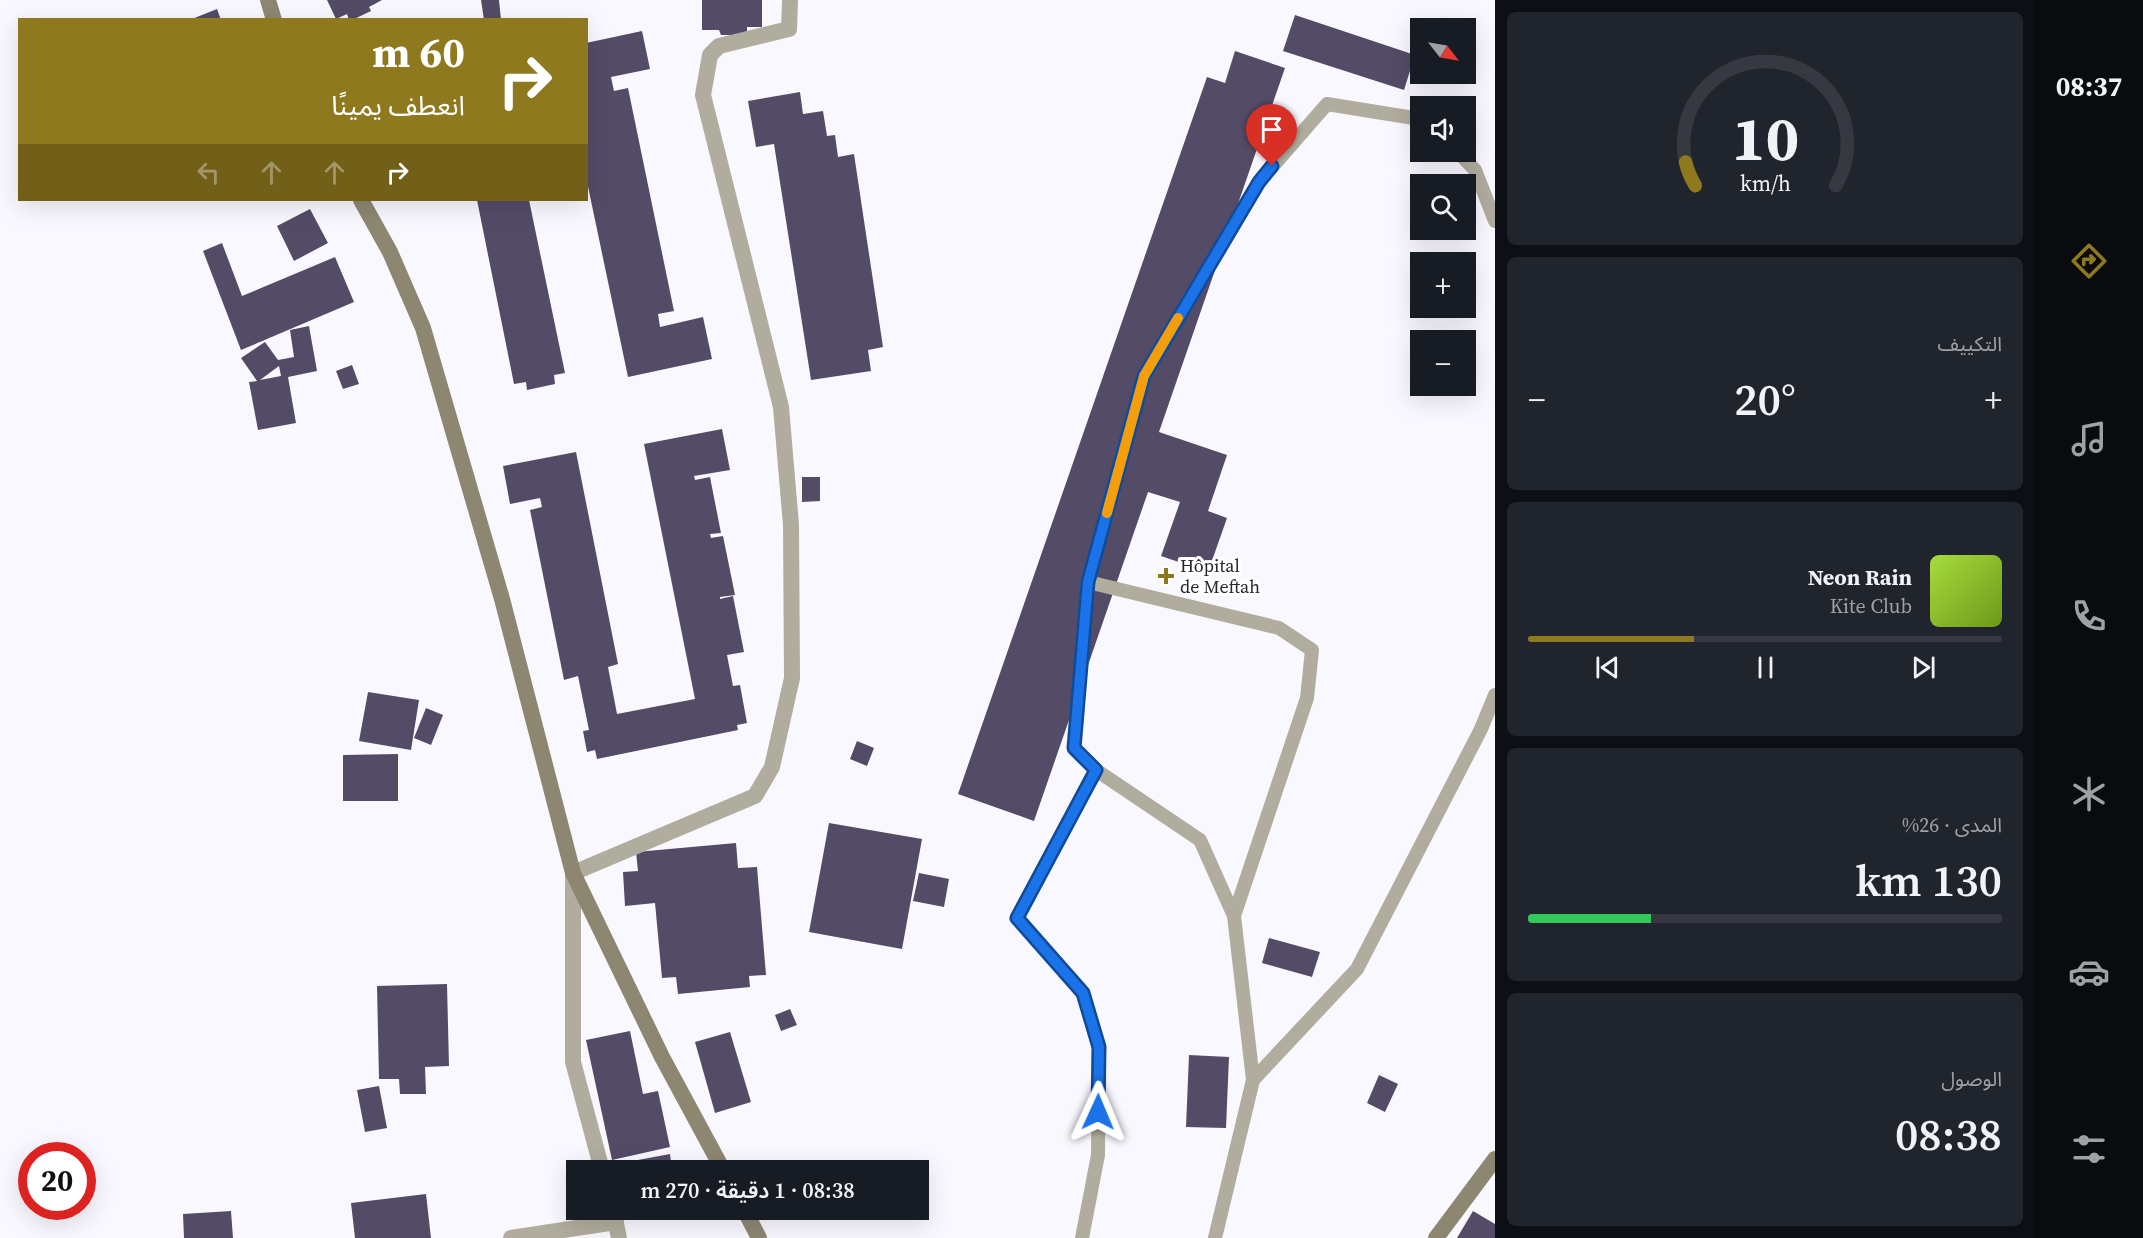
<!DOCTYPE html>
<html lang="ar">
<meta charset="utf-8">
<style>
:root{--surface:#171b24;--page:#20242c;--text:#f1f3f6;--muted:#9ea1a6;--line:#363941;--accent:#8f791f}
body{margin:0;font-family:"Source Serif 4","Noto Sans Arabic",serif;background:var(--page);color:var(--text);direction:rtl;height:100vh;display:flex;flex-direction:column;font-size:22px;white-space:nowrap}
*{box-sizing:border-box;margin:0}
p{font-size:20px;color:var(--muted)}
.icon{flex:none;width:33px;height:33px;fill:none;stroke:currentColor;stroke-width:2;stroke-linecap:round;stroke-linejoin:round}
.map{position:relative;flex:1;overflow:hidden;direction:ltr}
.side{display:flex;flex-direction:column;gap:12px;padding:12px;background:#0d0f14;width:540px}
.side>*{flex:none}
.top-card{position:absolute;left:18px;top:18px;width:570px;height:183px;border-radius:0px;box-shadow:0 6px 24px #0002;direction:rtl;background:#8f791f;color:#fff;overflow:hidden}
.needle{width:39px;rotate:121deg}
.tools{position:absolute;left:1410px;top:18px;display:grid;gap:12px}
.tools a{display:grid;place-items:center;width:66px;height:66px;border-radius:0px;background:var(--surface);box-shadow:0 6px 24px #0002;font-size:30px}
.speed{position:absolute;left:18px;top:1142px;display:flex;gap:12px;font-size:30px;font-weight:700;text-align:center}
.speed>*{display:grid;place-content:center;width:78px;height:78px;border-radius:50%;background:var(--surface);box-shadow:0 6px 24px #0002;line-height:1}
.speed .limit{border:9px solid #d22;background:#fff;color:#111}
.pin{position:absolute;display:grid;place-items:center;width:51px;height:51px;color:#fff;margin:-62px -26px;border-radius:50% 50% 50% 0;rotate:-45deg;box-shadow:0 0 6px #0007}
.pin .icon{rotate:45deg}
.me{position:absolute;width:66px;margin:-33px;rotate:1deg;stroke-linejoin:round;filter:drop-shadow(0 0 4px #0008)}
.turn{display:flex;align-items:center;gap:21px;height:126px;padding:0 24px;font-size:27px}
.turn .icon{width:78px;height:78px;stroke-width:2.5}
.turn b{display:block;font-size:42px;line-height:51px}
.lanes{display:flex;align-items:center;height:57px;padding:0 24px;background:#0003;justify-content:center;gap:30px;direction:ltr}
.lanes .off{opacity:.35}
.big{font-size:45px;font-weight:600;line-height:1.1}
.side .tile{flex:1;display:flex;flex-direction:column;justify-content:center;gap:9px;min-width:0;padding:0 21px;border-radius:9px;background:var(--page)}
.side .dial{align-items:center;gap:0}
.dial svg{height:156px;overflow:visible;fill:none;stroke:var(--line);stroke-width:7;stroke-linecap:round;text-anchor:middle}
.dial text{fill:var(--text);stroke:none}
.song{display:flex;align-items:center;gap:18px}
.cover{width:72px;height:72px;border-radius:9px;background:linear-gradient(135deg,hsl(80 70% 55%),hsl(80 70% 35%))}
.played{height:6px;border-radius:3px;background:linear-gradient(90deg,var(--accent) 35%,var(--line) 35%)}
.keys{display:flex;justify-content:space-around;direction:ltr}
.heat{display:flex;justify-content:space-between;align-items:center;font-size:33px;direction:ltr}
.charge{height:9px;border-radius:4px;background:linear-gradient(90deg,#34c759 26%,var(--line) 0)}
.trip{position:absolute;left:566px;top:1160px;width:363px;height:60px;border-radius:0px;background:var(--surface);box-shadow:0 6px 24px #0002;font-weight:600;line-height:60px;text-align:center;direction:rtl}
main{display:flex;flex:1;min-height:0}
.tabs{display:flex;flex-direction:column;width:108px;justify-content:space-around;align-items:center;background:#090b0e;color:var(--muted)}
.tabs .icon{width:42px;height:42px}
.tabs .current{color:var(--accent)}
.tabs b{font-size:27px;color:var(--text)}
.map>svg:first-child{display:block}
.building{fill:#544b67;fill-rule:evenodd}
.lines{fill:none;stroke-linecap:round;stroke-linejoin:round}
.service{stroke:#b0ac9e;stroke-width:14}
.minor{stroke:#b0ac9e;stroke-width:16}
.secondary{stroke:#8d8772;stroke-width:16}
.route-casing{stroke:#114b97;stroke-width:15}
.route{stroke:#1a73e8;stroke-width:10}
.slow{stroke:#f59e0b;stroke-width:10}
.poi-dot{fill:#8f791f;stroke:#fff;stroke-width:2}
.labels{text-anchor:middle;stroke-width:6;stroke-linejoin:round;paint-order:stroke}
.poi-label{font-size:18px;fill:#282431;stroke:#fff;text-anchor:start}
</style>
<main>
<nav class="tabs">
<b>08:37</b>
<svg class="icon current" aria-label="directions" viewBox="0 0 24 24"><path d="M12 3l9 9-9 9-9-9zM9 14v-3h6M13 9l2 2-2 2"/></svg>
<svg class="icon" aria-label="music" viewBox="0 0 24 24"><path d="M9 18V5l10-2v13"/><circle cx="6" cy="18" r="3"/><circle cx="16" cy="16" r="3"/></svg>
<svg class="icon" aria-label="phone" viewBox="0 0 24 24"><path d="M5 4h4l2 5-3 2q2 4 5 5l2-3 5 2v4C11 20 4 13 5 4z"/></svg>
<svg class="icon" aria-label="climate" viewBox="0 0 24 24"><path d="M12 3v18M4 7l16 10M4 17L20 7"/></svg>
<svg class="icon" aria-label="car" viewBox="0 0 24 24"><path d="M5 17H2v-5l4-1 3-4h7l3 4 3 1v5h-3M9 17h6M6 11h13"/><circle cx="7" cy="17" r="2"/><circle cx="17" cy="17" r="2"/></svg>
<svg class="icon" aria-label="filters" viewBox="0 0 24 24"><path d="M4 7h16M4 17h16"/><circle cx="9" cy="7" r="2"/><circle cx="15" cy="17" r="2"/></svg>
</nav>
<section class="side">
<div class="tile dial"><svg viewBox="0 0 100 80">
<path d="M14 69A42 42 0 1 1 86 69"/>
<path d="M14 69A42 42 0 0 1 9 57" stroke="#8f791f"/>
<text x="50" y="56" font-size="32" font-weight="700">10</text>
<text x="50" y="72" font-size="11">km/h</text>
</svg></div>
<div class="tile"><p>التكييف</p>
<div class="heat"><a>−</a><b class="big">20°</b><a>+</a></div>
</div>
<div class="tile">
<div class="song"><i class="cover"></i><div><b>Neon Rain</b><p>Kite Club</p></div></div>
<div class="played"></div>
<div class="keys"><svg class="icon" aria-label="previous" viewBox="0 0 24 24"><path d="M18 5L8 12l10 7zM5 5v14"/></svg><svg class="icon" aria-label="pause" viewBox="0 0 24 24"><path d="M8 5v14M16 5v14"/></svg><svg class="icon" aria-label="next" viewBox="0 0 24 24"><path d="M6 5l10 7-10 7zM19 5v14"/></svg></div>
</div>
<div class="tile"><p>المدى · 26%</p><b class="big">130 km</b><div class="charge"></div></div>
<div class="tile"><p>الوصول</p><b class="big">08:38</b></div>
</section>
<div class="map">
<svg width="1495" height="1238" viewBox="0 0 1495 1238">
<rect width="100%" height="100%" fill="#faf8ff"/>
<path class="building" d="M327,0H382L369,7L371,11L352,20H349L347,14L336,19Z
M481,0H499L501,20H484Z
M702,0H762V27H747V35H721L719,30H702Z
M217,9L221,20H192V19Z
M1295,15L1415,55L1404,90L1283,51Z
M642,31L650,69L611,77L614,91L628,88L674,311L658,314L660,327L703,317L712,359L628,377L586,177V43Z
M1235,51L1285,68L1159,432L1227,455L1208,511L1227,518L1208,572L1161,556L1180,502L1148,492L1034,821L958,794L1207,77L1225,83Z
M800,92L803,114L823,111L827,136L835,135L838,157L854,154L883,347L868,350L871,371L811,380L774,144L756,147L748,101Z
M477,200H529L565,373L554,375L555,384L527,390L526,382L514,384Z
M310,209L328,243L294,261L277,226Z
M222,243L242,296L335,257L354,302L241,350L203,251Z
M309,326L317,371L288,377L296,423L258,430L249,382L257,381L241,358L265,342L278,360L294,357L290,330ZM279,366L281,376L260,380Z
M352,365L359,384L343,389L336,371Z
M722,429L730,470L694,476L695,480L710,477L721,533L710,534L711,538L723,536L735,595L720,597V599L733,596L744,652L727,655L733,686L740,685L747,723L737,725L738,730L597,759L595,750L587,752L583,731L589,730L578,676L564,680L530,510L542,507L540,498L510,504L503,466L576,452L618,664L608,667L617,714L695,699L644,444Z
M802,477H820V501L802,502Z
M368,692L419,700L411,750L359,741Z
M426,708L443,715L431,745L414,738Z
M857,741L874,748L867,766L850,759Z
M398,754V801H343V755Z
M829,823L922,839L902,949L809,932Z
M736,843L738,868L757,867L766,975L749,976L750,987L678,994L676,977L662,978L655,903L625,906L623,872L638,871L636,852Z
M919,873L949,879L944,907L913,901Z
M1269,938L1320,952L1312,977L1262,963Z
M447,984L449,1066L425,1067L426,1094H400L399,1079H379L377,986Z
M790,1009L797,1025L781,1031L775,1015Z
M630,1031L643,1094L658,1091L670,1147L612,1160L586,1040Z
M730,1032L751,1102L715,1113L695,1042Z
M1189,1055L1229,1057L1226,1128L1186,1127Z
M1379,1075L1398,1084L1385,1112L1367,1103Z
M379,1086L387,1128L365,1132L357,1090Z
M670,1154L672,1170H612L611,1165Z
M426,1194L431,1238H355L351,1203Z
M231,1211L233,1238H184L183,1214Z
M1473,1211L1495,1224V1238H1457Z"/>
<g class="lines">
<path class="service" d="M1458,152L1475,170L1495,221
M1088,582L1279,628L1312,650L1307,698L1234,916
M1253,1080L1357,969L1481,729L1495,695
M1082,1238L1098,1155L1099,1047L1083,993L1017,918L1096,770
M1215,1238L1253,1080L1234,916L1200,840L1096,770L1074,749L1088,582L1144,376L1259,182L1327,104L1420,119"/>
<path class="minor" d="M602,1170L573,1062V873L755,796L772,767L792,678L791,525L781,407L703,95L710,55L719,46L789,29L790,0
M613,1209L619,1238
M511,1238L616,1222"/>
<path class="secondary" d="M268,0L274,20
M361,200L390,252L423,328L502,599L573,873L662,1057L723,1170
M744,1209L759,1238
M1436,1238L1495,1159"/>
</g>
<g class="lines">
<g class="route-casing">
<path id="route" d="M1098,1112L1099,1047L1083,993L1017,918L1096,770L1074,748L1088,582L1144,376L1259,182L1272,166"/>
</g>
<use href="#route" class="route"/>
<path class="slow" d="M1107,513L1144,376L1178,318"/>
</g>
<path class="poi-dot" d="M1163 567h6v6h6v6h-6v6h-6v-6h-6v-6h6z"/>
<g class="labels">
<g class="poi-label">
<text x="1180" y="572">Hôpital<tspan x="1180" dy="21">de Meftah</tspan></text>
</g>
</g>
</svg>
<div class="tools">
<a><svg class="needle" viewBox="-14 -14 28 28"><path d="M0-13l5 13h-10z" fill="#e53935"/><path d="M0 13l5-13h-10z" fill="#9ea1a6"/></svg></a>
<a><svg class="icon" aria-label="sound" viewBox="0 0 24 24"><path d="M4 9h4l5-4v14l-5-4H4zM17 9q2 3 0 6"/></svg></a>
<a><svg class="icon" aria-label="search" viewBox="0 0 24 24"><circle cx="10" cy="10" r="6"/><path d="M15 15l6 6"/></svg></a>
<a>+</a>
<a>−</a>
</div>
<div class="speed"><div class="limit">20</div></div>
<div class="pin" style="left:1272px;top:166px;background:#d93025"><svg class="icon" aria-label="arrive" viewBox="0 0 24 24"><path d="M6 21V4h12l-3 4 3 4H6"/></svg></div>
<svg class="me" style="left:1098px;top:1112px" viewBox="-20 -20 40 40"><path d="M0-17L14 15 0 8-14 15z" fill="#1a73e8" stroke="#fff" stroke-width="4"/></svg>
<div class="trip">08:38 · 1 دقيقة · 270 m</div>
<div class="top-card">
<div class="turn"><svg class="icon" aria-label="right" viewBox="0 0 24 24"><path d="M7 20v-9h11M14 6l5 5-5 5"/></svg><div><b>60 m</b>انعطف يمينًا</div></div>
<div class="lanes"><svg class="icon off" aria-label="left" viewBox="0 0 24 24"><path d="M17 20v-9H6M10 6l-5 5 5 5"/></svg><svg class="icon off" aria-label="ahead" viewBox="0 0 24 24"><path d="M12 20V5M6 11l6-6 6 6"/></svg><svg class="icon off" aria-label="ahead" viewBox="0 0 24 24"><path d="M12 20V5M6 11l6-6 6 6"/></svg><svg class="icon" aria-label="right" viewBox="0 0 24 24"><path d="M7 20v-9h11M14 6l5 5-5 5"/></svg></div>
</div>
</div>
</main>
